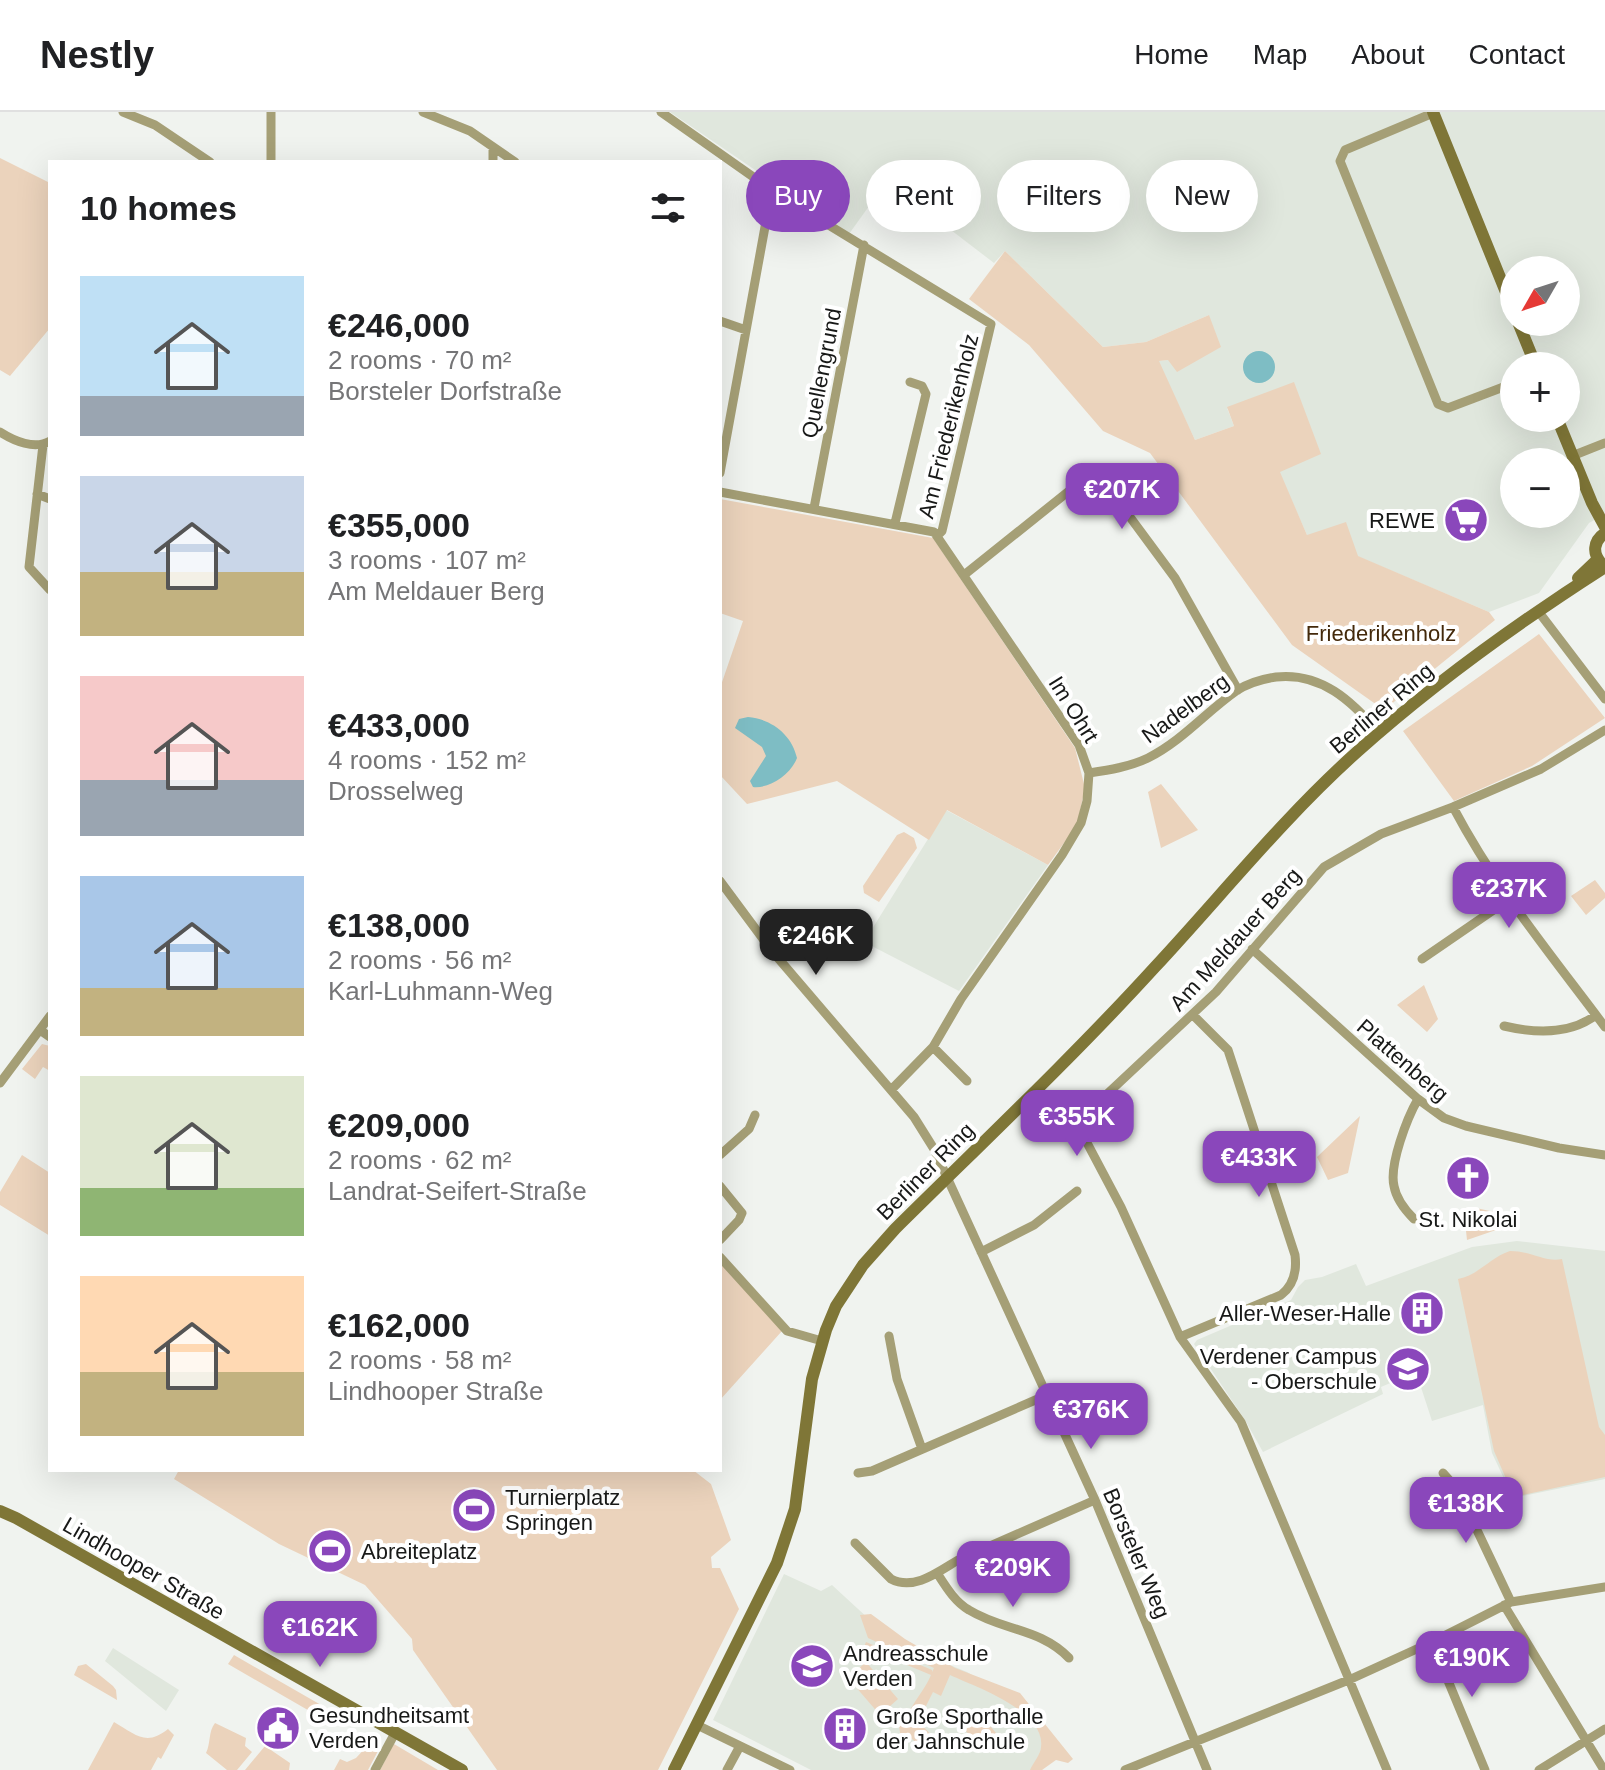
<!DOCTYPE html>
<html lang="en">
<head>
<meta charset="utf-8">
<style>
  :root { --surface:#fff; --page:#f2f2f2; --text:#202124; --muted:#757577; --line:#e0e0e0; --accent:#8a47bb }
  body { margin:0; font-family:Helvetica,sans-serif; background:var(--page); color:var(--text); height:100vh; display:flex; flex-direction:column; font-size:30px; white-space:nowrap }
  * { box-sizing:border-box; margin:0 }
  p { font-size:26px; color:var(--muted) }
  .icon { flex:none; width:44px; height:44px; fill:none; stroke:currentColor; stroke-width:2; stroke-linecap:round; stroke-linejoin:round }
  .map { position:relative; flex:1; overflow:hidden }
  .sheet { position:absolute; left:48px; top:48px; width:674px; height:1312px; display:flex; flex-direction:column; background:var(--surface); border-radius:0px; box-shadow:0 8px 32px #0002 }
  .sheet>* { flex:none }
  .top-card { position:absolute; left:746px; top:48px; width:738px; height:72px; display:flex; gap:16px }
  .needle { width:52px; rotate:231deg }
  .buttons { position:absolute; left:1500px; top:144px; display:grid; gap:16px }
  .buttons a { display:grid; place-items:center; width:80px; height:80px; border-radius:50%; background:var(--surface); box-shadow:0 8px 32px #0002; font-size:40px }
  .price { position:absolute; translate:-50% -68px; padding:0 18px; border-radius:16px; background:var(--accent); color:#fff; font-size:26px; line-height:52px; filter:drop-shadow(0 2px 4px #0008) }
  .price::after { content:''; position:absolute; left:50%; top:48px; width:24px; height:18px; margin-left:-12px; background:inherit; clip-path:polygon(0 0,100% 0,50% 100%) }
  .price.selected { background:#222; color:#fff }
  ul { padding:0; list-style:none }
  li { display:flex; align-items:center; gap:24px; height:200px; padding:0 32px }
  li span { display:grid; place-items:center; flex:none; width:224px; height:160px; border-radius:0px; color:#555 }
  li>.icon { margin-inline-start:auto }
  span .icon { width:96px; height:96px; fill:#fffc; stroke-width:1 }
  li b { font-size:34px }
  h2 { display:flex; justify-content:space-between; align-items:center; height:96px; padding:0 32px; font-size:34px }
  .chip { padding:0 28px; border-radius:36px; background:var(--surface); box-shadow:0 8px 32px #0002; font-size:28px; line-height:72px }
  .chip.selected { background:var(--accent); color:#fff }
  header { display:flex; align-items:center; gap:48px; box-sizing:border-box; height:112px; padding:0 40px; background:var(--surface); border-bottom:2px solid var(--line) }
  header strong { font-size:38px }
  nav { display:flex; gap:44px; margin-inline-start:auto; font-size:28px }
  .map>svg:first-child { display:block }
  .built { fill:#e0e7dd; fill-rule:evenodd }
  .green { fill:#ebd3bc }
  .water { fill:#7ebdc4 }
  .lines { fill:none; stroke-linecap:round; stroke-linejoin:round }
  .street { stroke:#a59f76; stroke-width:9 }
  .secondary { stroke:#7f7637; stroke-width:12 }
  .labels { text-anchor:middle; stroke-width:8; stroke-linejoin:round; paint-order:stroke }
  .street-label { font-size:22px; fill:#181918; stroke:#fff }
  .poi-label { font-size:22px; fill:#181918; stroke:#fff; text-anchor:start }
  .park-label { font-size:22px; fill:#43290b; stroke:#fff }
</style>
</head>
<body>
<header>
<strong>Nestly</strong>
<nav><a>Home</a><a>Map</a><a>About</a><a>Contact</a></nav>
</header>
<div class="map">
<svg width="1605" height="1658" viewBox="0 0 1605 1658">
  <rect width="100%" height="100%" fill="#f0f3ef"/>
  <path class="built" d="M670 0H1605V402L1589 411 1539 481 1489 500 1307 423 1279 360 1227 296 1234 314 1195 328 1170 275 1158 249 1168 248 1209 203 1146 230 1103 235 1005 139 994 151 887 69 849 122ZM1514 158H1566V210H1514ZM1514 254H1566V306H1514ZM1514 350H1566V402H1514Z
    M946 698 1048 753 959 879 864 830Z
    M1517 1129 1605 1139V1367L1513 1386 1492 1341 1483 1293 1432 1309 1416 1260 1381 1275 1383 1282 1263 1340 1245 1308 1194 1232 1197 1228 1291 1188 1298 1175 1305 1168 1322 1165 1356 1152 1366 1174 1472 1135Z
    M784 1462 821 1479 832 1473 870 1508 928 1544 967 1560 1012 1587 1042 1612V1652L1036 1658H811L713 1608Z
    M113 1536 179 1578 166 1599 105 1549Z"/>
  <path class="green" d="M0 46 50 71V216L10 264 0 258Z
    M1005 139 1103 235 1146 230 1209 203 1221 235 1177 260 1168 248 1159 249 1195 328 1234 314 1227 295 1294 270 1321 342 1280 360 1307 423 1346 410 1358 444 1489 500 1495 508 1384 598 1292 533 1150 341 1103 319 1029 233 969 187Z
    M720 387 933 426 1075 636 1085 676 1077 713 1048 753 947 698 929 728 837 669 747 692 720 663V576L743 509 720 501Z
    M1539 522 1605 606 1532 654 1454 689 1403 619Z
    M1161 672 1198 718 1161 736 1148 680Z
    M904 720 914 726 917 736 879 790 864 781 863 774 897 723Z
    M1595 768 1605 781V786L1586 803 1571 784Z
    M1424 873 1438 907 1427 920 1397 893Z
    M42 932 50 934V959L43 955 35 967 22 957Z
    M1360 1004 1348 1061 1328 1068 1317 1045Z
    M22 1043 50 1061V1124L0 1093V1080Z
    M1476 1096 1499 1101 1496 1118 1467 1128 1464 1100Z
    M1510 1139C1532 1139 1546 1151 1562 1147L1599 1315 1605 1323V1365L1514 1385 1494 1339 1458 1167C1479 1163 1489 1146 1510 1139Z
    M720 1147 782 1219 720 1288Z
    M179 1358H693L711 1372 731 1428 711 1445 712 1456H720L739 1497 658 1658H497L413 1538 412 1527 365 1473 279 1432 174 1367Z
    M871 1502 905 1527 955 1556 1020 1581 1073 1647 1068 1651 1056 1648 1042 1658H1030C1033 1651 1041 1642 1041 1635 1046 1599 976 1575 950 1563L941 1584 933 1580 918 1610 924 1611 923 1614 931 1623V1627L928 1624 920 1634 911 1626 900 1621 899 1614 906 1609C908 1596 925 1578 931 1563L864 1535 866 1530 932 1558V1560L934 1556 868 1526 860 1503Z
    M234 1543 328 1597 325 1601H313L228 1552Z
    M866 1550 898 1587 880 1603 848 1566Z
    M86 1552 113 1574 116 1578 117 1588 74 1563 78 1554Z
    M982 1604 996 1621 980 1635 965 1618Z
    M114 1610C135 1622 146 1635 168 1617L174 1623 161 1647 158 1645 151 1658H88Z
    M215 1611 246 1626 245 1634 252 1640 237 1658H227L206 1641C211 1631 208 1620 215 1611Z
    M394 1632 438 1658H380Z
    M368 1633 378 1639 368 1658H334L340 1647 347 1650 356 1646Z
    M265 1634 290 1651 289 1658H245Z"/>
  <path class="water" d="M1243 255a16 16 0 1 1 32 0a16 16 0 1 1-32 0Z
    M748 605C772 607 792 623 797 646 791 662 770 677 753 675L750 669 766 644 762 635 735 616 739 607Z"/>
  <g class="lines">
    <path class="street" d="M123 0 155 13 210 50
      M271 0V50
      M423 0 470 19 515 50
      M661 0 776 81 991 212 942 419 937 424
      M1433 1 1345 38 1340 49 1438 292 1448 296 1514 271
      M493 35V50
      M720 209 746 218
      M0 320C14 329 35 338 50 329
      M43 333 29 455 50 478
      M1572 344 1605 331
      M720 361 769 93 776 81
      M720 380 934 420 1079 633 1089 661 1087 689 1081 711 1062 743 961 887 933 935 891 978
      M37 382 50 387
      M814 396 864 133
      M895 411 926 282 922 274 910 270
      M964 463 1079 371C1093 367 1099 369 1110 378L1175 466 1238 578
      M1538 499 1605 587
      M1089 661C1109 658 1129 655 1148 646 1182 629 1206 600 1236 579 1248 571 1262 567 1276 565 1321 560 1352 589 1379 621
      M1453 695C1497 778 1549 840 1605 915
      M720 769 772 839 914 1005 934 1037 1095 1388 1207 1658
      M1252 837 1418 987 1444 1006 1466 1014 1559 1036 1605 1043
      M1422 847 1508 788
      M1504 914C1534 921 1570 923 1596 903
      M40 918 50 925
      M933 935 967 969
      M0 971 50 904
      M720 1043 749 1017 755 1003
      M720 1074 742 1101 739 1108 720 1128
      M1414 1107C1405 1098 1396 1086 1394 1074 1389 1053 1407 1006 1418 987
      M981 1140 1034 1113 1077 1079
      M720 1145 787 1219 822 1229
      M889 1224 897 1267 922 1337
      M1180 1225 1281 1183C1294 1173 1297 1159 1295 1143L1228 938 1193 903
      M858 1361 872 1359 1047 1283
      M1443 1361 1458 1378 1511 1490
      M855 1431 891 1467C914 1479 938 1460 958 1448L1095 1388
      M937 1461C946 1475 955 1490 969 1498 1003 1519 1040 1516 1069 1546
      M1504 1493 1604 1658
      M1432 1530 1485 1658
      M697 1613 790 1658
      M375 1658 395 1621
      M727 1658 740 1634
      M1125 1658 1351 1567 1432 1530 1511 1490 1605 1475
      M1387 1658 1241 1310 1180 1225 1121 1095 1085 1027 1083 1013 1090 998 1216 880 1324 755 1381 722 1453 695 1541 657 1605 618
      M1539 1658 1605 1617"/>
    <path class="secondary" d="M1433 0 1514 200
      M1518 210 1536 254
      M1557 306 1592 391 1605 415
      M1602 452C1592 442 1593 429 1605 421
      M1578 466 1598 447
      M0 1399 16 1406 462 1658
      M674 1658 777 1451 795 1397 812 1267 826 1218 836 1194 863 1153 895 1117C982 1031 1073 945 1155 855 1222 783 1284 705 1358 639 1434 571 1519 510 1605 455"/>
  </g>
  <defs>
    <g id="supermarket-disc" transform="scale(2.3)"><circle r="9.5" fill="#8a47bb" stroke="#fff"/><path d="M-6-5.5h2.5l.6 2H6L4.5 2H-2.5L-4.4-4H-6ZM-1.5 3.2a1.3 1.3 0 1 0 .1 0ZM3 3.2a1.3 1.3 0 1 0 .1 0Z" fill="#fff"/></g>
    <g id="church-disc" transform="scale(2.3)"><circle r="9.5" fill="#8a47bb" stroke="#fff"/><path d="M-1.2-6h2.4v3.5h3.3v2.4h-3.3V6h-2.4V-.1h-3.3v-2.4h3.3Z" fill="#fff"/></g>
    <g id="building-disc" transform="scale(2.3)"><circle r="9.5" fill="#8a47bb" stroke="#fff"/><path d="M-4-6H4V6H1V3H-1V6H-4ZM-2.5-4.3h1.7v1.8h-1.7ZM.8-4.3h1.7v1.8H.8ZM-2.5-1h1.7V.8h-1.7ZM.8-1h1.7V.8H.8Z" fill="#fff"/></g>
    <g id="school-disc" transform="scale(2.3)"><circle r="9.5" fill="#8a47bb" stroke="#fff"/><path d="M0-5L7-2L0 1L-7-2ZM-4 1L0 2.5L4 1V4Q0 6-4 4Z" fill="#fff"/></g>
    <g id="stadium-disc" transform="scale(2.3)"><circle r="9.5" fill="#8a47bb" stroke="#fff"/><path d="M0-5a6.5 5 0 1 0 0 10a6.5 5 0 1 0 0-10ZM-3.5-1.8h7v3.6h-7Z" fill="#fff"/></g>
    <g id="civic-disc" transform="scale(2.3)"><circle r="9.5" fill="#8a47bb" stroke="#fff"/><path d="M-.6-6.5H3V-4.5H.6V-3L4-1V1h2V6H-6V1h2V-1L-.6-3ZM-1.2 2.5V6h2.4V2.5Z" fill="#fff"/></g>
  </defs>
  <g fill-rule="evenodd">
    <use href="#supermarket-disc" x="1466" y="408"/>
    <use href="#church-disc" x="1468" y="1066"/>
    <use href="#building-disc" x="1422" y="1201"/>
    <use href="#school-disc" x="1408" y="1257"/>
    <use href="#stadium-disc" x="474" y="1398"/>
    <use href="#stadium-disc" x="330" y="1439"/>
    <use href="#school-disc" x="812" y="1554"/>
    <use href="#civic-disc" x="278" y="1616"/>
    <use href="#building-disc" x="845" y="1617"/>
  </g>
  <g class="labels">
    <g class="street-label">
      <text transform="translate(821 261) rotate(-79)" y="8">Quellengrund</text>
      <text transform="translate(948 314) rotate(-76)" y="8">Am Friederikenholz</text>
      <text transform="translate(1185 596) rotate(-36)" y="8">Nadelberg</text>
      <text transform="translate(1381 596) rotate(-40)" y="8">Berliner Ring</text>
      <text transform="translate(1074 597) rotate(58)" y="8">Im Ohrt</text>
      <text transform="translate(1235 827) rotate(-48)" y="8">Am Meldauer Berg</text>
      <text transform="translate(1403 948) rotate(41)" y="8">Plattenberg</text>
      <text transform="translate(925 1059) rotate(-45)" y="8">Berliner Ring</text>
      <text transform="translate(1137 1441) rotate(67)" y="8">Borsteler Weg</text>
      <text transform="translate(144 1456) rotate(30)" y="8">Lindhooper Straße</text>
    </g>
    <g class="poi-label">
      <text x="1435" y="416" text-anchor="end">REWE</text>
      <text x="1468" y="1115" text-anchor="middle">St. Nikolai</text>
      <text x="1391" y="1209" text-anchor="end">Aller-Weser-Halle</text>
      <text x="1377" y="1252" text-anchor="end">Verdener Campus<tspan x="1377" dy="25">- Oberschule</tspan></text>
      <text x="505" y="1393">Turnierplatz<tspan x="505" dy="25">Springen</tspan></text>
      <text x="361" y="1447">Abreiteplatz</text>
      <text x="843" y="1549">Andreasschule<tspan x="843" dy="25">Verden</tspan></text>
      <text x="309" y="1611">Gesundheitsamt<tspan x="309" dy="25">Verden</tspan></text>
      <text x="876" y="1612">Große Sporthalle<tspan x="876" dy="25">der Jahnschule</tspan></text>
    </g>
    <g class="park-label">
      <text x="1381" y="529">Friederikenholz</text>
    </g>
  </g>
</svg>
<div class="buttons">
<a><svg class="needle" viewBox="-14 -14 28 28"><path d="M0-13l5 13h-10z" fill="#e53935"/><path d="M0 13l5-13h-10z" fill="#757577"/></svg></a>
<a>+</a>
<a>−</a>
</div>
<b class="price" style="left:1122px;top:419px">€207K</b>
<b class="price" style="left:1509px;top:818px">€237K</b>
<b class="price selected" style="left:816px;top:865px">€246K</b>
<b class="price" style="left:1077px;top:1046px">€355K</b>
<b class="price" style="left:1259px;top:1087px">€433K</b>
<b class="price" style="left:1091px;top:1339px">€376K</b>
<b class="price" style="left:1466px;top:1433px">€138K</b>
<b class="price" style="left:1013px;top:1497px">€209K</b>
<b class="price" style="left:320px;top:1557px">€162K</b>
<b class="price" style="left:1472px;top:1587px">€190K</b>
<div class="top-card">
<a class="chip selected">Buy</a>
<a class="chip">Rent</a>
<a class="chip">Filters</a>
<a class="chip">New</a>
</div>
<section class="sheet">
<h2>10 homes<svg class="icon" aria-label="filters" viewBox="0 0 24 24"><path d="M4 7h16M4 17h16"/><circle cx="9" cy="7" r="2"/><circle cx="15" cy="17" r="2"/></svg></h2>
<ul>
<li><span style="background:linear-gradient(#bfe0f5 75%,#9aa5b1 0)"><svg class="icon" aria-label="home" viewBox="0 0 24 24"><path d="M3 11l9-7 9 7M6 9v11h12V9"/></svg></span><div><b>€246,000</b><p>2 rooms · 70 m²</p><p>Borsteler Dorfstraße</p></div></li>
<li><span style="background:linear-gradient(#c9d6e8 60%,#c2b280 0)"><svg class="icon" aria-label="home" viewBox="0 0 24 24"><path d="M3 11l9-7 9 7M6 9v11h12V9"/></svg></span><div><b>€355,000</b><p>3 rooms · 107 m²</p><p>Am Meldauer Berg</p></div></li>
<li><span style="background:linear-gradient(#f6c9c9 65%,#9aa5b1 0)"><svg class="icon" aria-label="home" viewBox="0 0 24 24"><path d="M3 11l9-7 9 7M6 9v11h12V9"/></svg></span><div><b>€433,000</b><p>4 rooms · 152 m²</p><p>Drosselweg</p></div></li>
<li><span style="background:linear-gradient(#a9c7e8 70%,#c2b280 0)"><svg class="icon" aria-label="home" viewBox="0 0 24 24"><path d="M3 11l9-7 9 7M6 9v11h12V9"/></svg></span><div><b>€138,000</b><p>2 rooms · 56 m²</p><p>Karl-Luhmann-Weg</p></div></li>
<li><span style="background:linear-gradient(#dfe7d0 70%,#8fb573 0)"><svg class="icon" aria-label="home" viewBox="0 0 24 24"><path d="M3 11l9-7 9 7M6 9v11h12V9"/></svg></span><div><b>€209,000</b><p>2 rooms · 62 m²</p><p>Landrat-Seifert-Straße</p></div></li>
<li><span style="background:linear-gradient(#ffd9b3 60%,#c2b280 0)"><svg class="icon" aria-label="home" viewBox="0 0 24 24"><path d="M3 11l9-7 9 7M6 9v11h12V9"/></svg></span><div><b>€162,000</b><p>2 rooms · 58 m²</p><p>Lindhooper Straße</p></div></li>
</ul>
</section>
</div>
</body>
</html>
